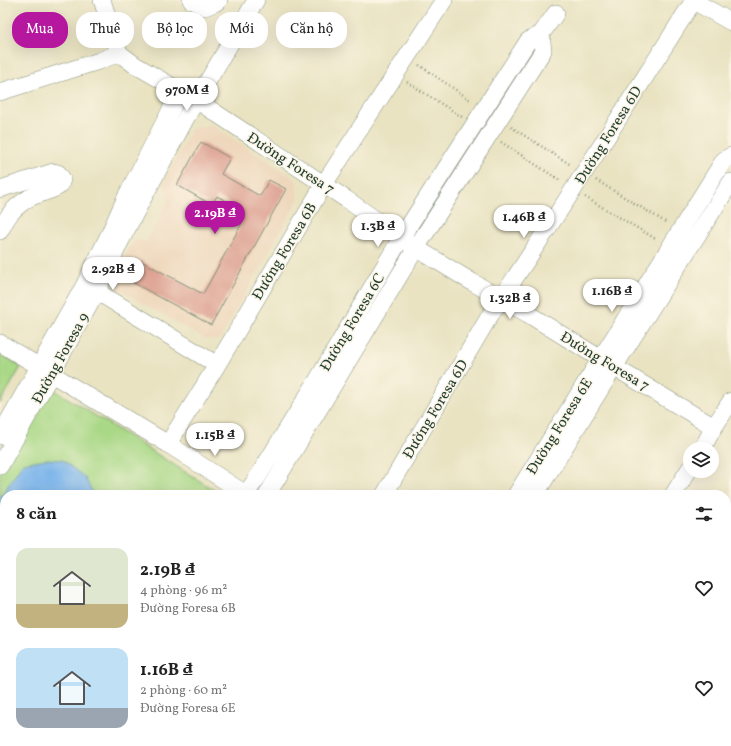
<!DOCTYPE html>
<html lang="vi">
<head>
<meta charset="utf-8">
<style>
  :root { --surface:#fff; --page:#f6f6f6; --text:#222; --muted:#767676; --accent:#b5179e }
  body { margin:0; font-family:Vollkorn,serif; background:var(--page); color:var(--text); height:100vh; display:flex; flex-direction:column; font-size:15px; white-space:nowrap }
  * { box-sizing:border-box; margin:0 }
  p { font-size:13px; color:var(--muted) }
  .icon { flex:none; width:22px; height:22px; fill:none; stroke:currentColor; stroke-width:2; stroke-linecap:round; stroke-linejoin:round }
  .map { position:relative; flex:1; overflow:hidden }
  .panel { position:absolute; left:0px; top:490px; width:731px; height:256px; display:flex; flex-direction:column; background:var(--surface); border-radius:16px 16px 0 0; box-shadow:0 4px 16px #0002 }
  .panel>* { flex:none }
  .banner { position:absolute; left:12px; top:12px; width:400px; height:36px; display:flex; gap:8px }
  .controls { position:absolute; left:683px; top:442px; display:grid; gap:8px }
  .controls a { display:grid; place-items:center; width:36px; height:36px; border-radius:50%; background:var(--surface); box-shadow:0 4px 16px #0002; font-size:20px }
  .price { position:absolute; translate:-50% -34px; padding:0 9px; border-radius:14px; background:#fff; color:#222; font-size:13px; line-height:26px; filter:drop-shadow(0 1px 2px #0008) }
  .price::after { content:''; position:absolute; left:50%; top:24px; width:12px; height:9px; margin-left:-6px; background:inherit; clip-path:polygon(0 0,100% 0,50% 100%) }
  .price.current { background:var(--accent); color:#fff }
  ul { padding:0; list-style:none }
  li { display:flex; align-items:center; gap:12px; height:100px; padding:0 16px }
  li span { display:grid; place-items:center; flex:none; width:112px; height:80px; border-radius:12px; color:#555 }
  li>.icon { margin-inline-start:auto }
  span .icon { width:48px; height:48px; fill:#fffc; stroke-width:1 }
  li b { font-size:17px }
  h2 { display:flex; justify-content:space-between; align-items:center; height:48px; padding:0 16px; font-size:17px }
  .chip { padding:0 14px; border-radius:16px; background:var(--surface); box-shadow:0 4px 16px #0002; font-size:14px; line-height:36px }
  .chip.current { background:var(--accent); color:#fff }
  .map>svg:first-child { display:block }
  .built { fill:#eed7bb }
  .green { fill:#a9d886; stroke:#648a5d }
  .water { fill:#79b4eb; stroke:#4c7890 }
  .building { fill:#dda091 }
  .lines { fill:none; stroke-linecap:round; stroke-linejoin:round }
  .minor-casing { stroke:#84907b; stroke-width:18 }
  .path { stroke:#84907b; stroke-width:2.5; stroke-dasharray:1 3; stroke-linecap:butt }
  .minor { stroke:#fff; stroke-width:17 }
  .rail { stroke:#1f3d34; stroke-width:3; stroke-dasharray:6 3; stroke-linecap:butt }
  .labels { text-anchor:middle; stroke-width:3; stroke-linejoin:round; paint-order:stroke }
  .street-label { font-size:15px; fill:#1f3d34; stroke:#fcf5e5 }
</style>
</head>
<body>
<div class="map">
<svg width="731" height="746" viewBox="0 0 731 746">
  <rect width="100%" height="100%" fill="#fcf5e5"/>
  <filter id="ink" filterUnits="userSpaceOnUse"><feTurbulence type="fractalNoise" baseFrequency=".025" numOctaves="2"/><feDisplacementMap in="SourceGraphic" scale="8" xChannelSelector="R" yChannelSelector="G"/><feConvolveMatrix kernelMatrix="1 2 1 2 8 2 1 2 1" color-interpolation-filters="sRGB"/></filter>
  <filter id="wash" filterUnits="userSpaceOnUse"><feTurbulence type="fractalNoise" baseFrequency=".012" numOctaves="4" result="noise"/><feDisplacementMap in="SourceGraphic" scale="16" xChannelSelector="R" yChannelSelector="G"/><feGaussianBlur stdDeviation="0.9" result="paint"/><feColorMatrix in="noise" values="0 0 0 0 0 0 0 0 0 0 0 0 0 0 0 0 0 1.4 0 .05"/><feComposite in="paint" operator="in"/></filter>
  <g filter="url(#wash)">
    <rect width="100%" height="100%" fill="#e9e3c2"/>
    <path class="built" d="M211 124 296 180 298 200 219 340 205 339 120 290 116 272 134 240 147 241 168 200 163 183 191 129Z"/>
    <path class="green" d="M0 353 21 367 0 403Z
      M45 384 222 495H5V573L0 569V468Z
      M226 741H504L501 746H226L225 745Z"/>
    <path class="water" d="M47 459 63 460 85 478 94 495H5V530L0 528V498L23 463Z
      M731 547V687L726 684V549Z
      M389 741H427L425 746H396Z"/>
    <g id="blocks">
      <path class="building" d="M201 142 230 158 221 174 260 196 269 180 286 189 211 325 130 281 141 261 203 294 242 223 229 216 235 206 217 196 212 205 177 185Z"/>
    </g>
  </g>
  <g filter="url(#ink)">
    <use href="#blocks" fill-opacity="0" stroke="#84907b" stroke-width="1"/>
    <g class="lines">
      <g class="minor-casing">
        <path id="minor" d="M102 0 119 53 135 65 196 100 346 199 416 248 472 282 528 314 614 367 714 427
          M191 0 205 7 215 3 219 0
          M692 0 731 22
          M0 92 99 61 119 53
          M0 189 53 172 58 173 62 179C61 182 62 182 60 185 56 190 36 194 29 198 13 208 8 215 0 231
          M88 286 217 365
          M0 343 168 444 247 495
          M0 436 39 367 85 284 108 237 127 195 180 92
          M168 444 217 365 324 184 444 0
          M702 449 714 427 731 401
          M0 466 97 291 121 240 141 202 187 116 256 0
          M246 494 257 478 318 379 401 238 528 41 541 34 556 13
          M267 495 416 248 543 51 541 34
          M384 495 489 317 573 190 694 0
          M516 495 724 160 731 156
          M535 495 614 367 731 182
          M673 495 690 468
          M0 627 5 630
          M0 699 5 691
          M0 732 5 735
          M14 741 22 746
          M185 741 193 746
          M516 746 520 741"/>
      </g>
      <path class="path" d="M419 65 472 101
        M407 82 462 117
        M511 127 571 165
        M501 142 561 181
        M596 180 667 223
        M585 197 656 239"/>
      <use href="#minor" class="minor"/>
      <path class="rail" d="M726 516 731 508
        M583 746 586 741"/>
    </g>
  </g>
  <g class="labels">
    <g class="street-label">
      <text transform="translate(608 135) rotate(-58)" y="5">Đường Foresa 6D</text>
      <text transform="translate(291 163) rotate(33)" y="5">Đường Foresa 7</text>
      <text transform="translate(284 251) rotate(-59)" y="5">Đường Foresa 6B</text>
      <text transform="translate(352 322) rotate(-59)" y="5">Đường Foresa 6C</text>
      <text transform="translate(60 358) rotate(-61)" y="5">Đường Foresa 9</text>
      <text transform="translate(605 361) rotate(31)" y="5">Đường Foresa 7</text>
      <text transform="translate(435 409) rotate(-59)" y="5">Đường Foresa 6D</text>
      <text transform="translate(559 426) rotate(-58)" y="5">Đường Foresa 6E</text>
    </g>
  </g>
</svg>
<div class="controls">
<a><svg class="icon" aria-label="layers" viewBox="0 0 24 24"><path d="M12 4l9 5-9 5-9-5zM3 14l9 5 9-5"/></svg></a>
</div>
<b class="price" style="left:187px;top:112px">970M ₫</b>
<b class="price current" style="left:215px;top:235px">2.19B ₫</b>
<b class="price" style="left:524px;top:239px">1.46B ₫</b>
<b class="price" style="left:378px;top:248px">1.3B ₫</b>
<b class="price" style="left:113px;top:291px">2.92B ₫</b>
<b class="price" style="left:612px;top:313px">1.16B ₫</b>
<b class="price" style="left:510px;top:320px">1.32B ₫</b>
<b class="price" style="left:215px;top:457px">1.15B ₫</b>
<div class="banner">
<a class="chip current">Mua</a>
<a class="chip">Thuê</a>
<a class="chip">Bộ lọc</a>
<a class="chip">Mới</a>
<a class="chip">Căn hộ</a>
</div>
<section class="panel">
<h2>8 căn<svg class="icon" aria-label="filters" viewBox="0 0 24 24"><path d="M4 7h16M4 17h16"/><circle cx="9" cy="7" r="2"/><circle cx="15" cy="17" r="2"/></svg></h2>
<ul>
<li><span style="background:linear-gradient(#dfe7d0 70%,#c2b280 0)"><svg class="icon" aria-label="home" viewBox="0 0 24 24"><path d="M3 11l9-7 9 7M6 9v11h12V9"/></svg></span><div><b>2.19B ₫</b><p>4 phòng · 96 m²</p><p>Đường Foresa 6B</p></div><svg class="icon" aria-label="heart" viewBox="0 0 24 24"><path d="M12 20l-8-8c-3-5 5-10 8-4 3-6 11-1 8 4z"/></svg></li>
<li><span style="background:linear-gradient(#bfe0f5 75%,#9aa5b1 0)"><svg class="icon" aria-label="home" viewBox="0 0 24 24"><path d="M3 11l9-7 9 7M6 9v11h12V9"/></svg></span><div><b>1.16B ₫</b><p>2 phòng · 60 m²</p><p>Đường Foresa 6E</p></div><svg class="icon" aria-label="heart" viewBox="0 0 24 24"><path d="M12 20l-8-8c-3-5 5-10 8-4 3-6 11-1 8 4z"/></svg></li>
</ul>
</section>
</div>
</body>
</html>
